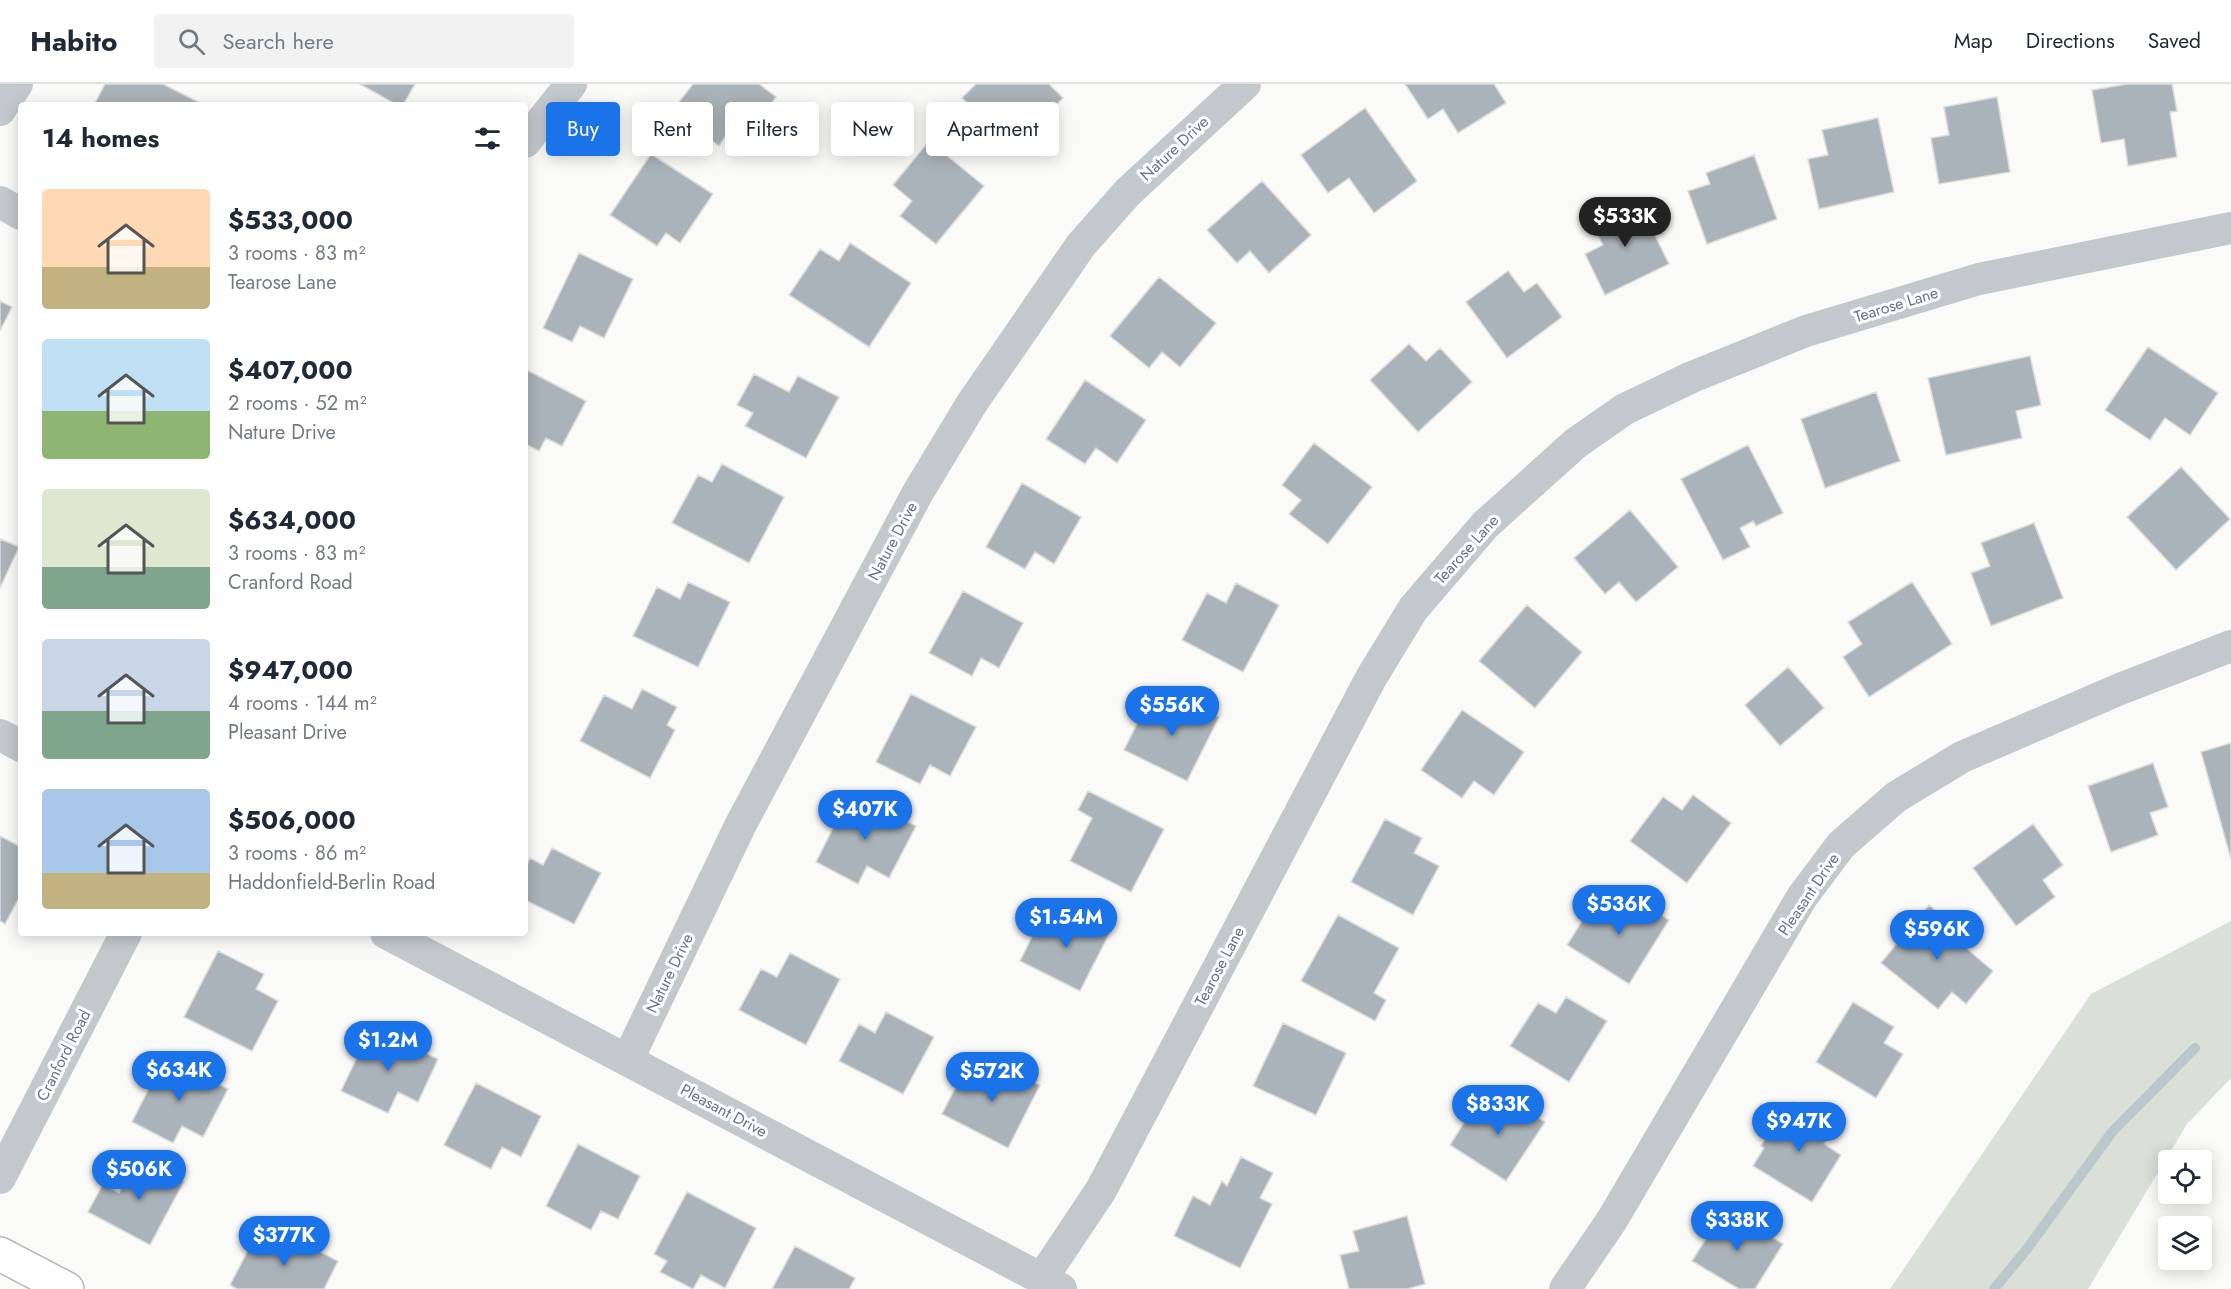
<!DOCTYPE html>
<html lang="en">
<head>
<meta charset="utf-8">
<style>
  :root { --surface:#fff; --page:#f2f2f3; --text:#1f2937; --muted:#747a83; --line:#e0e1e3; --accent:#1a73e8 }
  body { margin:0; font-family:Jost,sans-serif; background:var(--page); color:var(--text); height:100vh; display:flex; flex-direction:column; font-size:22px; white-space:nowrap }
  * { box-sizing:border-box; margin:0 }
  p { font-size:20px; color:var(--muted) }
  .icon { flex:none; width:33px; height:33px; fill:none; stroke:currentColor; stroke-width:2; stroke-linecap:round; stroke-linejoin:round }
  .map { position:relative; flex:1; overflow:hidden }
  .drawer { position:absolute; left:18px; top:18px; width:510px; height:834px; display:flex; flex-direction:column; background:var(--surface); border-radius:6px; box-shadow:0 3px 15px #0003 }
  .drawer>* { flex:none }
  .banner { position:absolute; left:546px; top:18px; width:570px; height:54px; display:flex; gap:12px }
  .controls { position:absolute; left:2158px; top:1066px; display:grid; gap:12px }
  .controls a { display:grid; place-items:center; width:54px; height:54px; border-radius:6px; background:var(--surface); box-shadow:0 3px 15px #0003; font-size:30px }
  .price { position:absolute; translate:-50% -51px; padding:0 14px; border-radius:21px; background:var(--accent); color:#fff; font-size:20px; line-height:39px; filter:drop-shadow(0 2px 3px #0008) }
  .price::after { content:''; position:absolute; left:50%; top:36px; width:18px; height:14px; margin-left:-9px; background:inherit; clip-path:polygon(0 0,100% 0,50% 100%) }
  .price.active { background:#222; color:#fff }
  ul { padding:0; list-style:none }
  li { display:flex; align-items:center; gap:18px; height:150px; padding:0 24px }
  li span { display:grid; place-items:center; flex:none; width:168px; height:120px; border-radius:6px; color:#555 }
  li>.icon { margin-inline-start:auto }
  span .icon { width:72px; height:72px; fill:#fffc; stroke-width:1 }
  li b { font-size:26px }
  h2 { display:flex; justify-content:space-between; align-items:center; height:72px; padding:0 24px; font-size:26px }
  .tag { padding:0 21px; border-radius:6px; background:var(--surface); box-shadow:0 3px 15px #0003; font-size:21px; line-height:54px }
  .tag.active { background:var(--accent); color:#fff }
  header { display:flex; align-items:center; gap:36px; box-sizing:border-box; height:84px; padding:0 30px; background:var(--surface); border-bottom:2px solid var(--line) }
  header strong { font-size:28px }
  nav { display:flex; gap:33px; margin-inline-start:auto; font-size:21px }
  .search { width:420px; height:54px; background:var(--page); display:flex; align-items:center; gap:15px; box-sizing:border-box; padding:0 21px; border-radius:6px; color:var(--muted); font-size:22px }
  .map>svg:first-child { display:block }
  .green { fill:#dadfd7 }
  .lines { fill:none; stroke-linecap:round; stroke-linejoin:round }
  .stream { stroke:#bbc7cb; stroke-width:10 }
  .building { fill:#aab3b9; stroke:#dcdcda; stroke-width:1.5 }
  .primary-casing { stroke:#b5babe; stroke-width:36 }
  .street { stroke:#c3c8cc; stroke-width:32 }
  .primary { stroke:#fff; stroke-width:33 }
  .labels { text-anchor:middle; stroke-width:6; stroke-linejoin:round; paint-order:stroke }
  .street-label { font-size:16px; fill:#657683; stroke:#fff }
</style>
</head>
<body>
<header>
<strong>Habito</strong>
<div class="search"><svg class="icon" aria-label="search" viewBox="0 0 24 24"><circle cx="10" cy="10" r="6"/><path d="M15 15l6 6"/></svg>Search here</div>
<nav><a>Map</a><a>Directions</a><a>Saved</a></nav>
</header>
<div class="map">
<svg width="2231" height="1205" viewBox="0 0 2231 1205">
  <rect width="100%" height="100%" fill="#fafaf8"/>
  <path class="green" d="M2231 837V994L2187 1040 2088 1205H1890L2091 910Z"/>
  <g class="lines">
    <path class="stream" d="M1994 1205 2027 1165 2112 1048 2195 964"/>
  </g>
  <path class="building" d="M105 0H163L204 21H94Z
    M360 0H415L403 21H397Z
    M693 0H759L776 13 741 61 727 50 719 62 672 27Z
    M976 0H1049L1063 14 1014 64 962 14Z
    M1405 0H1494L1506 19 1458 49 1443 25 1428 35Z
    M2128 0H2172L2177 27 2170 28 2177 73 2128 82 2124 55 2101 59 2092 6Z
    M1997 13 2010 88 1939 100 1931 54 1949 51 1944 23Z
    M1365 24 1417 97 1374 129 1349 94 1328 109 1301 71Z
    M1878 34 1894 108 1819 125 1808 75 1828 71 1822 46Z
    M929 57 984 102 936 160 900 132 912 117 893 101Z
    M651 70 713 110 680 159 666 149 657 162 610 131Z
    M1754 71 1777 135 1707 160 1688 107 1710 100 1706 89Z
    M1262 97 1311 151 1269 189 1250 167 1237 179 1207 146Z
    M1637 115 1669 180 1605 211 1585 170 1603 161 1591 138Z
    M850 159 911 199 869 263 789 211 820 165 839 177Z
    M579 169 633 195 604 254 580 242 572 258 543 244Z
    M1508 187 1524 208 1537 199 1562 233 1507 274 1466 218Z
    M1159 193 1216 239 1180 283 1162 268 1149 284 1110 252Z
    M0 217 12 223 0 247Z
    M1409 260 1426 277 1440 264 1472 298 1418 348 1370 296Z
    M2148 263 2218 309 2190 351 2165 334 2150 356 2105 326Z
    M2030 272 2041 321 2016 327 2022 354 1946 371 1928 294Z
    M525 285 586 317 562 362 546 354 539 367 525 360Z
    M754 290 789 308 798 292 839 313 806 374 745 342 753 329 737 321Z
    M1085 296 1146 336 1117 379 1096 364 1085 380 1046 355Z
    M1876 308 1900 377 1825 404 1801 335Z
    M1314 359 1372 403 1328 460 1289 430 1301 416 1282 401Z
    M1748 361 1783 429 1756 442 1753 437 1740 444 1750 463 1723 476 1681 395Z
    M722 380 784 413 749 479 672 439 698 391 712 398Z
    M2181 383 2230 435 2176 486 2127 433Z
    M1022 399 1081 433 1054 480 1035 468 1025 485 986 463Z
    M1630 426 1678 483 1636 518 1619 498 1605 510 1574 474Z
    M2034 439 2063 514 1991 542 1971 489 1990 482 1981 459Z
    M0 455 19 463 0 504Z
    M688 498 730 518 698 583 633 552 657 503 680 515Z
    M1912 498 1952 560 1869 613 1843 573 1862 560 1848 538Z
    M1236 499 1279 521 1243 588 1182 556 1207 509 1226 519Z
    M963 507 1023 539 999 584 981 574 972 592 929 569Z
    M1527 521 1582 568 1535 624 1479 577Z
    M1788 583 1824 624 1780 662 1745 621Z
    M642 605 677 623 667 641 675 646 650 694 580 657 604 611 632 625Z
    M911 610 976 643 950 692 930 681 920 700 876 678Z
    M1179 613 1219 633 1187 697 1124 666 1148 618 1171 630Z
    M1462 626 1524 668 1494 711 1474 697 1462 714 1421 686Z
    M2231 659V775L2201 668Z
    M2153 679 2168 723 2150 729 2158 751 2111 768 2088 702Z
    M1088 707 1164 745 1131 808 1070 777 1092 734 1078 726Z
    M851 709 916 742 889 794 867 782 858 800 816 778Z
    M1693 711 1731 739 1687 799 1630 757 1663 713 1682 726Z
    M1385 735 1422 754 1414 769 1439 782 1413 831 1351 798Z
    M2033 740 2063 781 2043 796 2055 813 2016 842 1973 784Z
    M0 752 21 763V810L5 840 0 837Z
    M552 764 601 789 574 840 525 816V785L530 774 543 781Z
    M1626 809 1669 836 1629 900 1567 861 1596 815 1615 827Z
    M1929 821 1966 852 1960 859 1993 887 1966 920 1952 908 1938 925 1881 879Z
    M1072 826 1111 846 1080 907 1020 877 1042 833 1063 844Z
    M1338 831 1399 864 1374 909 1386 916 1375 937 1301 897Z
    M218 867 264 890 256 905 278 917 252 967 184 933Z
    M790 869 840 895 806 961 739 926 761 885 777 893Z
    M1566 913 1607 937 1569 998 1510 962 1538 919 1556 929Z
    M1853 918 1894 943 1884 959 1903 970 1876 1014 1816 978Z
    M886 928 934 953 903 1010 839 977 859 940 875 949Z
    M1283 939 1346 969 1316 1031 1253 1002Z
    M371 944 438 975 418 1018 398 1008 388 1029 341 1007Z
    M165 973 228 1005 203 1053 182 1042 173 1059 132 1038Z
    M992 977 1040 1001 1008 1064 942 1030 964 987 982 996Z
    M476 999 541 1032 521 1073 502 1063 491 1085 444 1061Z
    M1505 1012 1545 1038 1506 1097 1450 1061 1477 1018 1494 1030Z
    M1793 1018 1834 1043 1824 1060 1841 1071 1812 1118 1753 1082 1764 1064 1761 1062 1768 1050 1772 1052Z
    M578 1060 640 1092 618 1135 601 1127 591 1146 546 1122Z
    M138 1072 184 1097 150 1161 88 1128 103 1100 119 1109Z
    M1241 1073 1273 1089 1260 1114 1272 1120 1240 1184 1174 1152 1193 1112 1210 1121 1222 1097 1227 1102Z
    M687 1108 756 1144 725 1204 701 1191 693 1205 660 1188 667 1177 654 1170Z
    M1725 1125 1783 1160 1755 1205H1739L1692 1177Z
    M1407 1132 1425 1200 1407 1205H1349L1340 1171 1359 1167 1353 1147Z
    M281 1148 338 1177 324 1205H237L230 1201 252 1159 271 1168Z
    M795 1162 855 1194 849 1205H772Z"/>
  <g class="lines">
    <g class="primary-casing">
      <path id="primary" d="M0 1170 67 1205"/>
    </g>
    <path class="street" d="M0 26 17 0
      M525 58 571 0
      M0 118 21 130
      M0 651 21 662
      M386 849 1061 1205
      M628 975 741 740 917 410 972 319 1081 161 1128 108 1245 0
      M0 1094 126 849
      M1041 1196 1101 1106 1371 594 1413 525 1485 441 1576 359 1625 325 1692 293 1806 247 1979 195 2231 144
      M1565 1205 1612 1136 1802 813 1841 761 1896 713 1962 673 2120 605 2231 562"/>
    <use href="#primary" class="primary"/>
  </g>
  <g class="labels">
    <g class="street-label">
      <text transform="translate(1174 64) rotate(-43)" y="6">Nature Drive</text>
      <text transform="translate(1896 220) rotate(-17)" y="6">Tearose Lane</text>
      <text transform="translate(892 457) rotate(-62)" y="6">Nature Drive</text>
      <text transform="translate(1466 465) rotate(-48)" y="6">Tearose Lane</text>
      <text transform="translate(1808 810) rotate(-56)" y="6">Pleasant Drive</text>
      <text transform="translate(1219 882) rotate(-62)" y="6">Tearose Lane</text>
      <text transform="translate(669 889) rotate(-64)" y="6">Nature Drive</text>
      <text transform="translate(63 971) rotate(-63)" y="6">Cranford Road</text>
      <text transform="translate(724 1026) rotate(28)" y="6">Pleasant Drive</text>
    </g>
  </g>
</svg>
<div class="controls">
<a><svg class="icon" aria-label="locate" viewBox="0 0 24 24"><circle cx="12" cy="12" r="6"/><path d="M12 2v4M12 18v4M2 12h4M18 12h4"/></svg></a>
<a><svg class="icon" aria-label="layers" viewBox="0 0 24 24"><path d="M12 4l9 5-9 5-9-5zM3 14l9 5 9-5"/></svg></a>
</div>
<b class="price active" style="left:1625px;top:164px">$533K</b>
<b class="price" style="left:1172px;top:653px">$556K</b>
<b class="price" style="left:865px;top:757px">$407K</b>
<b class="price" style="left:1619px;top:852px">$536K</b>
<b class="price" style="left:1066px;top:865px">$1.54M</b>
<b class="price" style="left:1937px;top:877px">$596K</b>
<b class="price" style="left:388px;top:988px">$1.2M</b>
<b class="price" style="left:179px;top:1018px">$634K</b>
<b class="price" style="left:992px;top:1019px">$572K</b>
<b class="price" style="left:1498px;top:1052px">$833K</b>
<b class="price" style="left:1799px;top:1069px">$947K</b>
<b class="price" style="left:139px;top:1117px">$506K</b>
<b class="price" style="left:1737px;top:1168px">$338K</b>
<b class="price" style="left:284px;top:1183px">$377K</b>
<div class="banner">
<a class="tag active">Buy</a>
<a class="tag">Rent</a>
<a class="tag">Filters</a>
<a class="tag">New</a>
<a class="tag">Apartment</a>
</div>
<section class="drawer">
<h2>14 homes<svg class="icon" aria-label="filters" viewBox="0 0 24 24"><path d="M4 7h16M4 17h16"/><circle cx="9" cy="7" r="2"/><circle cx="15" cy="17" r="2"/></svg></h2>
<ul>
<li><span style="background:linear-gradient(#ffd9b3 65%,#c2b280 0)"><svg class="icon" aria-label="home" viewBox="0 0 24 24"><path d="M3 11l9-7 9 7M6 9v11h12V9"/></svg></span><div><b>$533,000</b><p>3 rooms · 83 m²</p><p>Tearose Lane</p></div></li>
<li><span style="background:linear-gradient(#bfe0f5 60%,#8fb573 0)"><svg class="icon" aria-label="home" viewBox="0 0 24 24"><path d="M3 11l9-7 9 7M6 9v11h12V9"/></svg></span><div><b>$407,000</b><p>2 rooms · 52 m²</p><p>Nature Drive</p></div></li>
<li><span style="background:linear-gradient(#dfe7d0 65%,#7fa58c 0)"><svg class="icon" aria-label="home" viewBox="0 0 24 24"><path d="M3 11l9-7 9 7M6 9v11h12V9"/></svg></span><div><b>$634,000</b><p>3 rooms · 83 m²</p><p>Cranford Road</p></div></li>
<li><span style="background:linear-gradient(#c9d6e8 60%,#7fa58c 0)"><svg class="icon" aria-label="home" viewBox="0 0 24 24"><path d="M3 11l9-7 9 7M6 9v11h12V9"/></svg></span><div><b>$947,000</b><p>4 rooms · 144 m²</p><p>Pleasant Drive</p></div></li>
<li><span style="background:linear-gradient(#a9c7e8 70%,#c2b280 0)"><svg class="icon" aria-label="home" viewBox="0 0 24 24"><path d="M3 11l9-7 9 7M6 9v11h12V9"/></svg></span><div><b>$506,000</b><p>3 rooms · 86 m²</p><p>Haddonfield-Berlin Road</p></div></li>
</ul>
</section>
</div>
</body>
</html>
